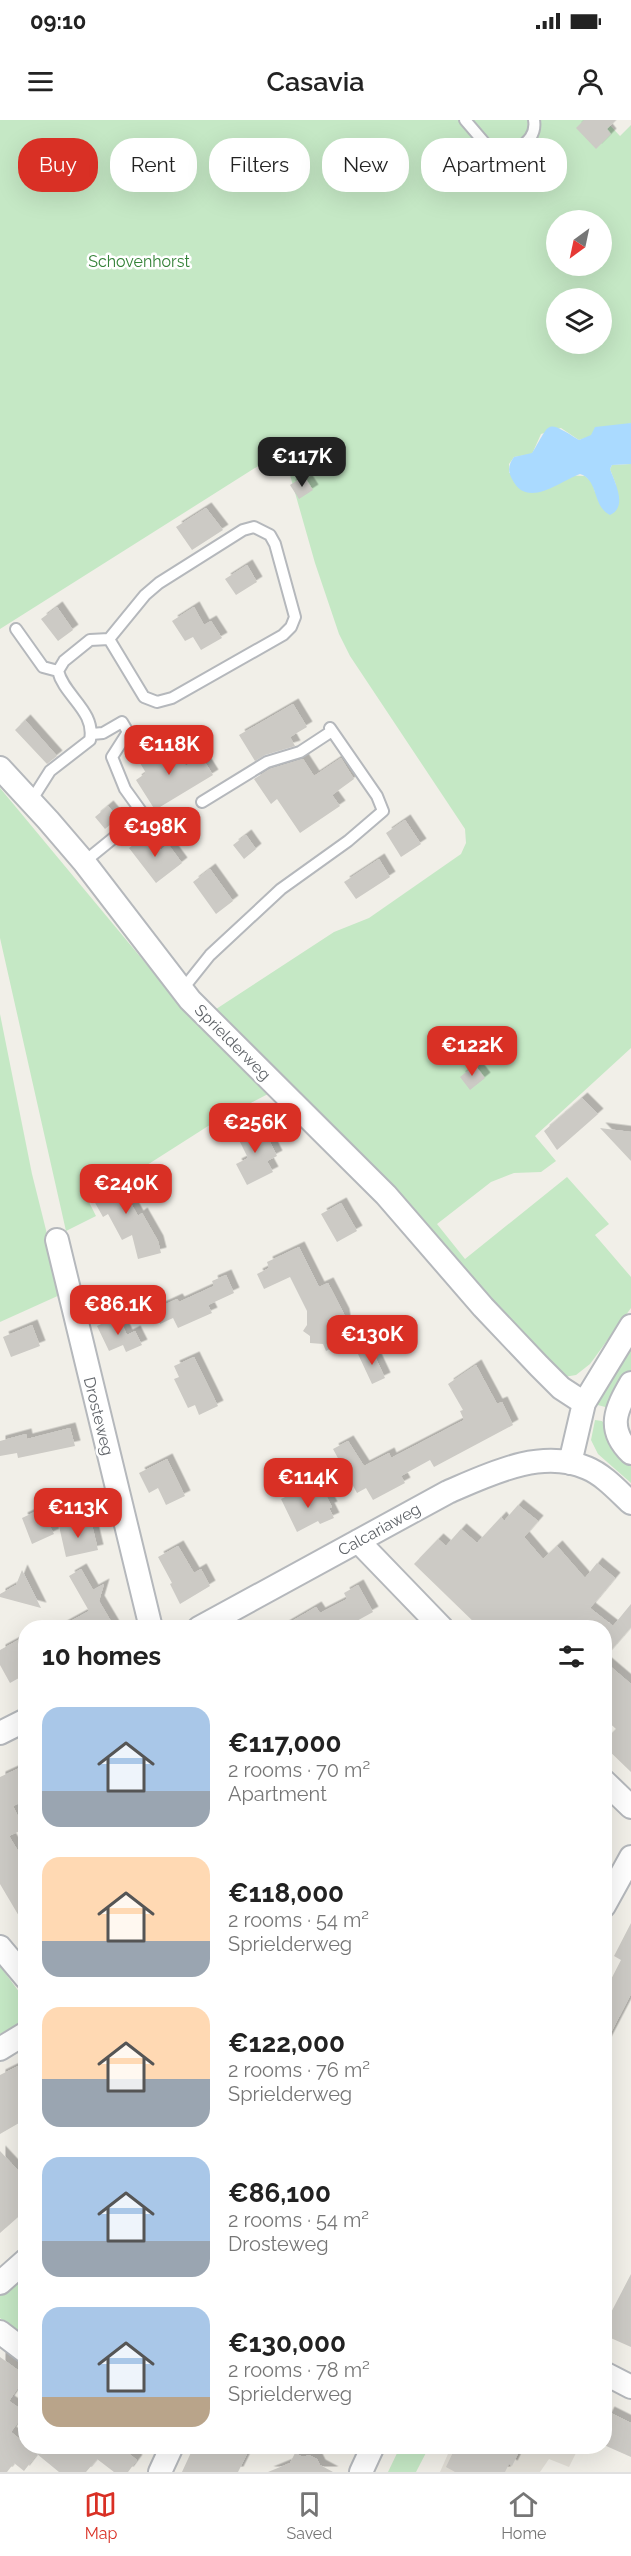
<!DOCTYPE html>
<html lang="en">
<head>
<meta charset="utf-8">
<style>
  :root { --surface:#fff; --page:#f6f6f6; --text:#222; --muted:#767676; --line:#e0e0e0; --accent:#d93025 }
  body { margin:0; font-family:Raleway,sans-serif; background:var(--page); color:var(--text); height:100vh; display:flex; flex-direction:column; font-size:22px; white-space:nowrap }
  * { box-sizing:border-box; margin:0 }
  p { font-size:20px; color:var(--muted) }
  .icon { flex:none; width:33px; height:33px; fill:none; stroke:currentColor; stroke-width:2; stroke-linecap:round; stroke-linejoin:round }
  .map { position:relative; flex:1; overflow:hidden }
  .details { position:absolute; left:18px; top:1500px; width:594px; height:834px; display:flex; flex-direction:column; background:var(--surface); border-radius:24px; box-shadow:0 6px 24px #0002 }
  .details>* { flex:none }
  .top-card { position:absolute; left:18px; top:18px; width:596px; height:54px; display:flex; gap:12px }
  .needle { width:39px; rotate:213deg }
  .controls { position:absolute; left:546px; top:90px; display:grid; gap:12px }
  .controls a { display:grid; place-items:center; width:66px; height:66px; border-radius:50%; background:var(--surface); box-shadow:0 6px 24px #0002; font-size:30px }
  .price { position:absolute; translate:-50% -51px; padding:0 14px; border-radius:12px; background:var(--accent); color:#fff; font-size:20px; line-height:39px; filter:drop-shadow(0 2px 3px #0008) }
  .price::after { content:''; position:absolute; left:50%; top:36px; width:18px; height:14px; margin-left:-9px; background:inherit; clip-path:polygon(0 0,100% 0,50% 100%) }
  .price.current { background:#222; color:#fff }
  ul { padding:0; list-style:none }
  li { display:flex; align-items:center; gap:18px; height:150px; padding:0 24px }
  li span { display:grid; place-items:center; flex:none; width:168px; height:120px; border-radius:18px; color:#555 }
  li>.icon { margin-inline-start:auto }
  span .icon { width:72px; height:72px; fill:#fffc; stroke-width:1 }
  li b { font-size:26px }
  h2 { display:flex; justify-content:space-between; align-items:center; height:72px; padding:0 24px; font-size:26px }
  .pill { padding:0 21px; border-radius:24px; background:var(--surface); box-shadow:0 6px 24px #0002; font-size:21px; line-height:54px }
  .pill.current { background:var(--accent); color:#fff }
  .status { display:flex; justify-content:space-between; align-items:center; height:42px; padding:0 30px; background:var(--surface); direction:ltr }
  .status svg { height:16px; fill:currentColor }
  header { display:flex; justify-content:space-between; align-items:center; height:78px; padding:0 24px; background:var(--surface); font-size:27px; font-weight:600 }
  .tabs { display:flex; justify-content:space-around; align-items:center; height:84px; border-top:2px solid var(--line); background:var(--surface); font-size:16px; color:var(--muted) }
  .tabs a { display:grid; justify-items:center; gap:3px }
  .tabs .current { color:var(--accent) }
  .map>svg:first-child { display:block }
  .education { fill:#e1ded6 }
  .green { fill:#c5e8c5; fill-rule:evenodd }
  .water { fill:#aadaff }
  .building { fill:#cccac5; filter:url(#shadow) }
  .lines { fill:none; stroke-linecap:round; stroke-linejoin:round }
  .service-casing { stroke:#b5b8bc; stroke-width:14 }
  .minor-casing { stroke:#b5b8bc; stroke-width:26 }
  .service { stroke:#fff; stroke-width:10 }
  .minor { stroke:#fff; stroke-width:22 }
  .labels { text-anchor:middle; stroke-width:5; stroke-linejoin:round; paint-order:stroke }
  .park-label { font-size:16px; fill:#348238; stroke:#fff }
  .street-label { font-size:16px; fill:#5f6368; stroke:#fff }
</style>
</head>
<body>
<div class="status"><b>09:10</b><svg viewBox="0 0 49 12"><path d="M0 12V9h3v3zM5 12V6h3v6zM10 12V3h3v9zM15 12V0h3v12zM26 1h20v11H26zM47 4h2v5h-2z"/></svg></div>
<header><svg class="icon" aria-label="menu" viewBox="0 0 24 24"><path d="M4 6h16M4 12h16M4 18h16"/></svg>Casavia<svg class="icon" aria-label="person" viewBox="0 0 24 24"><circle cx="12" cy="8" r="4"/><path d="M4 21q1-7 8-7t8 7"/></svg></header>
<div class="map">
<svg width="631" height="2352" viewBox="0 0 631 2352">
  <defs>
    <filter id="shadow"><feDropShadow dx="5.5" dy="-5.5" stdDeviation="0" flood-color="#0004"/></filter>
  </defs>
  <rect width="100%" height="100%" fill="#f1efe8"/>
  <path class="education" d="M451 2327H579L569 2347 549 2339 540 2352H440Z"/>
  <path class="green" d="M0 0H605L620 16 631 5V303L579 320 561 308 541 314 532 334 514 337 509 344V353L585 356 592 362 595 372 616 365 610 349 612 345 631 344V928L535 1016 556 1041 541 1052 514 1053 491 1062 437 1104 465 1139 567 1057 609 1104 595 1115 631 1157V1188L590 1244 576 1255 564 1257 210 893 334 812 369 798 461 734 466 723 465 709 350 536 339 514 315 443 288 348 280 338 274 336 0 509ZM556 100H602V146H556ZM556 178H602V224H556Z
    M0 668 172 875 268 974 216 1001 89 1082 96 1096 66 1111 0 818Z
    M0 894 32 1054 62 1174 0 1202Z
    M631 1222V1252L609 1288 594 1284Z
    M595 1300 602 1301 631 1341V1363L598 1334 591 1320Z
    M0 1846 25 1880V1900L0 1914Z
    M25 2151V2219L0 2198V2175Z
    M400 2327H429L416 2352H388Z"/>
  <path class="water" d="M631 303V344L612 345 610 349C615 363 628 387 610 395 592 386 599 360 580 354 560 361 527 390 512 359 507 350 509 344 514 337L532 333C551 303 544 298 579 320L591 315 595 307Z"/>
  <path class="building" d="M584 0H616L607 9 611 14 596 29 576 8Z
    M304 356 313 370 299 379 290 365Z
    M206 388 223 410 192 430 176 407Z
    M247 445 257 462 236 475 225 459Z
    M57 487 73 510 58 521 41 499Z
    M194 487 204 505 211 501 222 518 201 530 193 517 185 521 172 501Z
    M293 584 307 607 290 617 295 626 265 635 255 641 239 615Z
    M25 600 57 636 47 644 15 610Z
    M160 623 170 638 177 634 186 646 201 636 213 655 155 690 136 660 146 653 137 638Z
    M341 638 354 659 332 675 340 686 300 713 277 679 271 684 254 659 270 649 303 639 314 656Z
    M108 686 118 698 105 709 95 697Z
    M405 700 421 724 401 737 386 713Z
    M148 714 161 730 168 724 182 743 156 763 129 728Z
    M246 715 256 729 244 739 233 725Z
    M379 739 390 757 356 779 344 762Z
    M210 749 233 781 216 794 193 762Z
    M475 945 485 958 470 970 460 957Z
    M582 978 598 994 557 1030 544 1011Z
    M260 1002 277 1036 267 1041 273 1052 247 1065 236 1044 248 1038 236 1014Z
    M600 1008 631 1012V1041Z
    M120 1055 126 1056 132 1065 128 1078 138 1096 142 1093 158 1121 161 1133 138 1139 132 1115 122 1120 108 1094 103 1097 89 1072Z
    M341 1083 357 1111 337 1122 321 1094Z
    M299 1127 319 1167 328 1163 344 1194 348 1220 326 1231 323 1224 310 1223V1216L303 1211 307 1205V1191L290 1157 264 1169 257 1154 269 1148 267 1142Z
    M226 1155 234 1173 208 1185 212 1193 178 1208 173 1198 160 1204 153 1190 177 1179 179 1182 214 1166 212 1161Z
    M118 1196 127 1215 135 1211 142 1225 126 1232 123 1225 109 1231 97 1206Z
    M32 1205 40 1226 11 1237 3 1217Z
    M371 1228 385 1258 372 1264 358 1234Z
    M194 1237 218 1286 199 1295 195 1285 188 1288 174 1259 179 1257 174 1246Z
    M476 1245 497 1284 502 1282 513 1305 434 1347 430 1340 401 1356 405 1363 373 1380 366 1368 357 1373 333 1329 348 1321 364 1346 389 1333 391 1338 464 1300 460 1291 463 1290 448 1264Z
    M70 1308 75 1326 18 1338 17 1333 0 1336V1321L26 1314 27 1319Z
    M167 1339 185 1376 166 1385 158 1368 149 1373 139 1353Z
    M323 1370 332 1387 329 1388 334 1398 320 1404 318 1401 297 1412 281 1379 295 1372 297 1377 304 1373 307 1378Z
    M518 1385 538 1401 524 1417 543 1439 557 1426 585 1458 597 1443 615 1458 590 1488 613 1506 631 1484V1507L604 1538V1508H480L414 1444 438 1419 446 1426 461 1409 477 1423 501 1397 504 1401Z
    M41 1389 54 1414 32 1424 22 1398Z
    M79 1402 80 1408 92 1405 98 1430 66 1437 59 1406Z
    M178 1426 194 1453 201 1449 210 1466 180 1484 170 1464 172 1463 158 1437Z
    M81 1449 93 1470 104 1464 99 1481 115 1508H58L89 1491 69 1456Z
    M22 1450 41 1488 0 1477V1474L16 1465Z
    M358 1465 373 1492 344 1508H280L316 1487 320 1493 347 1479 344 1473Z
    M24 1517 21 1527 26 1536V1554L10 1563 0 1545V1530Z
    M604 1541 631 1564V1652L604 1626V1621L616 1609 604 1598Z
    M26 1645V1680L13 1686 24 1709 9 1716 26 1744V1808L0 1764V1657Z
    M631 1803V1874L604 1926V1873L621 1840 614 1836Z
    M26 1942V1999L0 2014V1955Z
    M0 2031 26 2059V2090L0 2113Z
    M631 2154V2227L604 2215V2206Z
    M0 2237 26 2256 9 2281 25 2292 11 2312 26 2324V2326H119L137 2340 128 2352H114L97 2339 86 2352H59L37 2334 24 2351 14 2343 7 2352H0Z
    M609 2292 631 2303V2337L604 2325V2302Z
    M194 2326H251L238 2352H182Z
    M456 2326H522L512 2346 509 2344 505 2352H455L446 2347Z
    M295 2333 303 2337 309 2335 317 2339 320 2345 333 2352H268L290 2343Z"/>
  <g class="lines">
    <g class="service-casing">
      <path id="service" d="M465 0 489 28 512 34C524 24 537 17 534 0
        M16 509 43 547 58 551
        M31 681 50 651 90 620C96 591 64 576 58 551L64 541 90 520 109 519 145 475 159 463 243 410 254 407 270 415 275 424 295 497 291 507 283 515 172 578 157 582 144 577 109 519
        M202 682 267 642 300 632 332 611
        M84 742 143 694 125 669 112 637 128 612 122 602 103 613 92 614
        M182 870 210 835 281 769 348 721 383 691 377 676 330 608"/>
    </g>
    <g class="minor-casing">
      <path id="minor" d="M0 648 48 700 84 742 190 880 386 1075 483 1187 539 1246 561 1268 584 1283
        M57 1120 151 1508
        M631 1263C616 1289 606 1309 631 1333
        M570 1343 584 1283 631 1206
        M358 1421 442 1508
        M199 1508 448 1372C490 1354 541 1328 587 1348 604 1355 618 1371 631 1383
        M0 1613 26 1600
        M604 1661 631 1687
        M604 1786 631 1737
        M0 1827 26 1858
        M0 1929 26 1913
        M0 2163 26 2140
        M0 2212 26 2232
        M604 2253 631 2267
        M160 2352 172 2326
        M361 2352 373 2326"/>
    </g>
    <use href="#service" class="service"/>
    <use href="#minor" class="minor"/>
  </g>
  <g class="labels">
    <g class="park-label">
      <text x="139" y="147">Schovenhorst</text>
    </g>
    <g class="street-label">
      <text transform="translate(233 922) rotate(45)" y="6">Sprielderweg</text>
      <text transform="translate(99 1296) rotate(76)" y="6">Drosteweg</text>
      <text transform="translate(379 1409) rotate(-29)" y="6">Calcariaweg</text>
    </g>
  </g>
</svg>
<div class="controls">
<a><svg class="needle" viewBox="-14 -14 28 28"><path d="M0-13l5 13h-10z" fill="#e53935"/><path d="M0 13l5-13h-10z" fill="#767676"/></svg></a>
<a><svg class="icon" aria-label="layers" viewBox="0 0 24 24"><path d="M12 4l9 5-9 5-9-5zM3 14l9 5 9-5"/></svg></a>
</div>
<b class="price current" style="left:302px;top:368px">€117K</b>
<b class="price" style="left:169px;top:656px">€118K</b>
<b class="price" style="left:155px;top:738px">€198K</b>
<b class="price" style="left:472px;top:957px">€122K</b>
<b class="price" style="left:255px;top:1034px">€256K</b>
<b class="price" style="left:126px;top:1095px">€240K</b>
<b class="price" style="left:118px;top:1216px">€86.1K</b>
<b class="price" style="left:372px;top:1246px">€130K</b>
<b class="price" style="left:308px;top:1389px">€114K</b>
<b class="price" style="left:78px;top:1419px">€113K</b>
<div class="top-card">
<a class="pill current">Buy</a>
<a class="pill">Rent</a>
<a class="pill">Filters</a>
<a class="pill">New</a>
<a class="pill">Apartment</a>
</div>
<section class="details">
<h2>10 homes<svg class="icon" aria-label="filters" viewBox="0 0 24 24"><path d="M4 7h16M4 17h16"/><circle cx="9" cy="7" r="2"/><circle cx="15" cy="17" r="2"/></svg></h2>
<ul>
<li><span style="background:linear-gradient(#a9c7e8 70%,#9aa5b1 0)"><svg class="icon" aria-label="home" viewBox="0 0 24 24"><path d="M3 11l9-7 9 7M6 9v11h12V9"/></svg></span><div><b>€117,000</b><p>2 rooms · 70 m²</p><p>Apartment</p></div></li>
<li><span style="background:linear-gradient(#ffd9b3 70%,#9aa5b1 0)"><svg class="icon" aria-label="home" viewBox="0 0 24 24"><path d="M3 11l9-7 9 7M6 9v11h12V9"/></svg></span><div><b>€118,000</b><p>2 rooms · 54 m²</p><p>Sprielderweg</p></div></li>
<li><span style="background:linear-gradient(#ffd9b3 60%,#9aa5b1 0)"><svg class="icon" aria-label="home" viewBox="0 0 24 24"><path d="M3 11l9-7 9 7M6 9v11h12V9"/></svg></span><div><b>€122,000</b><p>2 rooms · 76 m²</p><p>Sprielderweg</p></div></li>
<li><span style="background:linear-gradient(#a9c7e8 70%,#9aa5b1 0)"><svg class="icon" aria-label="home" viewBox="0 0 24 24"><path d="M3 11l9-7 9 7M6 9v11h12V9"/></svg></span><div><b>€86,100</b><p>2 rooms · 54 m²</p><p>Drosteweg</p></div></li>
<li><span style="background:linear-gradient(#a9c7e8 75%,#b9a48a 0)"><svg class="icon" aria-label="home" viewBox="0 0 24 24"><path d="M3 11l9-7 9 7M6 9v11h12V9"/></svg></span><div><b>€130,000</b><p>2 rooms · 78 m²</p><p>Sprielderweg</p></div></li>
</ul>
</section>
</div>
<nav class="tabs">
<a class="current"><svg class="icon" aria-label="map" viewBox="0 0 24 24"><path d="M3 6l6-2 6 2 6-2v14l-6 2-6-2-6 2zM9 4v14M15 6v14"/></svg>Map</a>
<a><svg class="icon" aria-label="saved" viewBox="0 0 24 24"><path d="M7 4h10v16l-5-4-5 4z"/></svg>Saved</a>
<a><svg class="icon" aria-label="home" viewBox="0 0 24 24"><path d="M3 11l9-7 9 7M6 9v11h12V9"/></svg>Home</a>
</nav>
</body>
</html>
